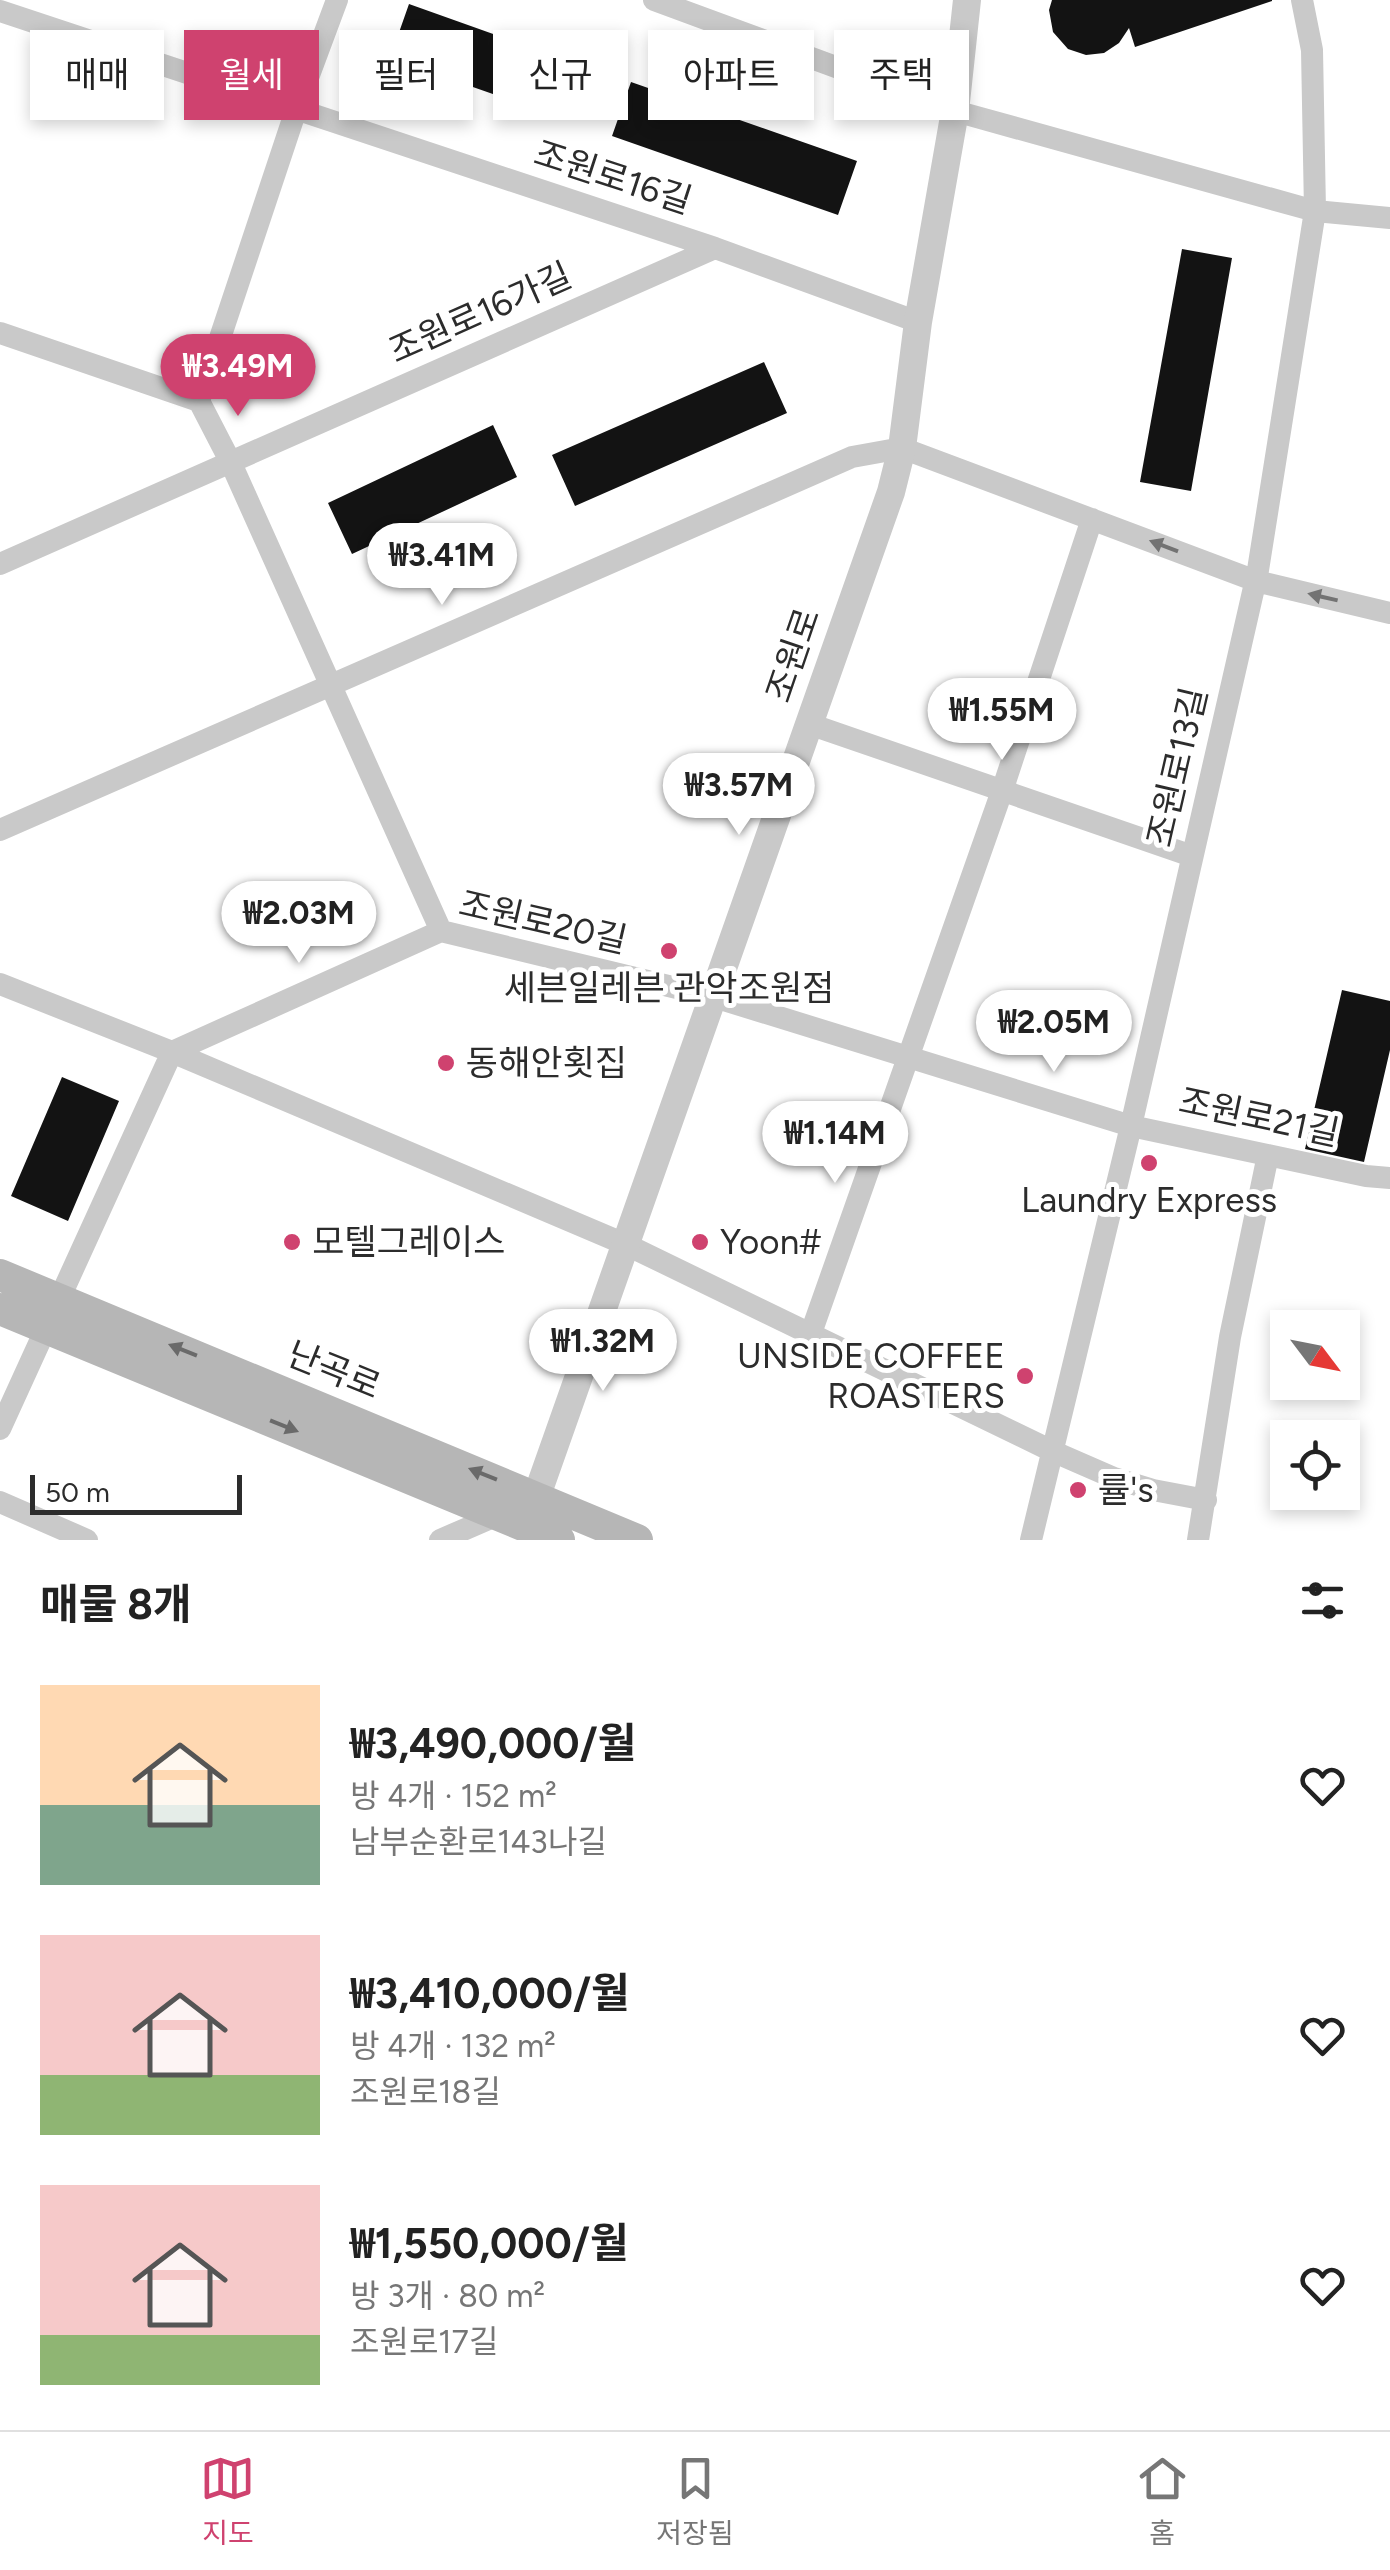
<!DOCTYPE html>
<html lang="ko">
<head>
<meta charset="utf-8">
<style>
  :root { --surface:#fff; --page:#f2f2f2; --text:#222; --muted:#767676; --line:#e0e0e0; --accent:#cf426f }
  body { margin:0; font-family:Figtree,"Noto Sans KR",sans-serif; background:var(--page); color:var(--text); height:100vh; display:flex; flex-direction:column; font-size:38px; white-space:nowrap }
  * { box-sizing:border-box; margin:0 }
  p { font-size:32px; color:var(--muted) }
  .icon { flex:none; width:55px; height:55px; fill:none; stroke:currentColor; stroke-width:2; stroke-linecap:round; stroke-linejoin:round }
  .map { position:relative; height:1540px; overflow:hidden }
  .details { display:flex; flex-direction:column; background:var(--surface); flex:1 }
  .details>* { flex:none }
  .top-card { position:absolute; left:30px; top:30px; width:1330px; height:90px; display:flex; gap:20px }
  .needle { width:65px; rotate:122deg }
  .tools { position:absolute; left:1270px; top:1310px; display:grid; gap:20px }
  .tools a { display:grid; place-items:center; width:90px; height:90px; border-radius:0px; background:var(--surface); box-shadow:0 5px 15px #0003; font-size:50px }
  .scale { position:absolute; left:30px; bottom:25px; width:212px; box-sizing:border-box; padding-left:10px; border:5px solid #2c2c2c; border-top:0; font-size:28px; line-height:35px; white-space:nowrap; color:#2c2c2c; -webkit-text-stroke:8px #fff; paint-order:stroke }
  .price { position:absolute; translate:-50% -85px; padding:0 22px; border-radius:35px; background:#fff; color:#222; font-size:32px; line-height:65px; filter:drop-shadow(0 2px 5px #0008) }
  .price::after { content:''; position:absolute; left:50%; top:60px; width:30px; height:22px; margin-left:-15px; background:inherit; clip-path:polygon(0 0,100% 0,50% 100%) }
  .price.current { background:var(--accent); color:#fff }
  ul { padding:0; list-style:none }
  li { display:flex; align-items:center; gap:30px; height:250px; padding:0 40px }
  li span { display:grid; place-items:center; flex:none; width:280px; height:200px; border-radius:0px; color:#555 }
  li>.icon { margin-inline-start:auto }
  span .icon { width:120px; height:120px; fill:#fffc; stroke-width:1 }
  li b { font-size:42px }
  h2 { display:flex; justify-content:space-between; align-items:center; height:120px; padding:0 40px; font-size:42px }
  .tag { padding:0 35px; border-radius:0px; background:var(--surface); box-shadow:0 5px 15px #0003; font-size:35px; line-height:90px }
  .tag.current { background:var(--accent); color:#fff }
  .tabs { display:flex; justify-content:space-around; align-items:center; height:140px; border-top:2px solid var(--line); background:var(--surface); font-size:28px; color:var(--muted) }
  .tabs a { display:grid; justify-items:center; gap:5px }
  .tabs .current { color:var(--accent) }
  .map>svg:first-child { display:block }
  .building { fill:#131313 }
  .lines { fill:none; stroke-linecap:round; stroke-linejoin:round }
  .minor { stroke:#c9c9c9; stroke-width:22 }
  .tertiary { stroke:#c9c9c9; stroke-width:28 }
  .secondary { stroke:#b6b6b6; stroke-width:32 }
  .oneway { fill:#737373 }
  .oneway2 { fill:#6a6a6a }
  .poi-dot { fill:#cf426f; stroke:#fff; stroke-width:4 }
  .labels { text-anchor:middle; stroke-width:10; stroke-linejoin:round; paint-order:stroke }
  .street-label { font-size:35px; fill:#2c2c2c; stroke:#fff }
  .poi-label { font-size:35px; fill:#2c2c2c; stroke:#fff; text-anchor:start }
</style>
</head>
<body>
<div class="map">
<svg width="1390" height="1540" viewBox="0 0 1390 1540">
  <rect width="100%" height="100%" fill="#fff"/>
  <path class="building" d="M1052 0H1272V1L1135 47 1129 28 1119 43 1104 53 1086 55 1068 49 1053 32 1049 10Z
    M409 4 580 65 561 118 390 58Z
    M631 82 857 161 838 215 612 136Z
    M1182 249 1232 258 1191 491 1140 482Z
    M764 362 787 413 575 506 552 455Z
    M493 425 517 477 352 554 328 503Z
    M1342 990 1390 1001V1050L1364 1162 1305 1149Z
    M62 1077 119 1101 68 1221 11 1196Z"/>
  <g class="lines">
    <path class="minor" d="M337 0 296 110 199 401 230 461 441 931
      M654 0 955 111 1315 211 1390 218
      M0 11 715 248 918 322
      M0 333 199 401
      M0 564 715 248
      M807 730 818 727 1192 856
      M0 830 852 457 902 448 1256 581 1390 613
      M0 984 172 1052 627 1245 1052 1451 1114 1478 1153 1490 1206 1500
      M811 1333 1002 791 1092 519
      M0 1429 172 1052 441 931 714 997 1131 1126 1366 1176 1390 1178
      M0 1502 87 1540
      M440 1540 498 1515
      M1031 1540 1131 1126 1258 570 1315 211 1312 50 1302 0
      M1198 1540 1230 1337 1268 1155"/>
    <path class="tertiary" d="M530 1515 891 492 902 448 918 322 955 111 967 0"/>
    <path class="secondary" d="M0 1275 637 1540
      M0 1309 559 1540"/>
  </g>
  <defs><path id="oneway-solid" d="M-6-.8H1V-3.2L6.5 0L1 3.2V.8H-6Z" transform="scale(2.5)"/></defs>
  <g class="oneway">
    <use href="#oneway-solid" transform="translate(1164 546) rotate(-159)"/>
    <use href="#oneway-solid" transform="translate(1323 597) rotate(-167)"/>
  </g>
  <g class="oneway2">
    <use href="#oneway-solid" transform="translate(183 1350) rotate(-158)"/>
    <use href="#oneway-solid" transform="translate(284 1426) rotate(22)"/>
    <use href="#oneway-solid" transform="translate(483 1474) rotate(-158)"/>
  </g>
  <g class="poi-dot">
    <circle cx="669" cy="951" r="10"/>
    <circle cx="446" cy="1063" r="10"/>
    <circle cx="1149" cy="1163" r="10"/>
    <circle cx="292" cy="1242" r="10"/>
    <circle cx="700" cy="1242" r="10"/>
    <circle cx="1025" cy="1376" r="10"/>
    <circle cx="1078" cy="1490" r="10"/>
  </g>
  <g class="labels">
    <g class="street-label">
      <text transform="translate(613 177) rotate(18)" y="12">조원로16길</text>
      <text transform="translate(480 313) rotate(-24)" y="12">조원로16가길</text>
      <text transform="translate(793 655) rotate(-71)" y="12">조원로</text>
      <text transform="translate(1177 767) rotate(-77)" y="12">조원로13길</text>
      <text transform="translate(543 922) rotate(13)" y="12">조원로20길</text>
      <text transform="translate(1259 1117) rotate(12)" y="12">조원로21길</text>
      <text transform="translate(334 1370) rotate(22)" y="12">난곡로</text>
    </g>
    <g class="poi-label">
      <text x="669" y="1000" text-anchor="middle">세븐일레븐 관악조원점</text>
      <text x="466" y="1075">동해안횟집</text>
      <text x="1149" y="1212" text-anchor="middle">Laundry Express</text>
      <text x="312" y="1254">모텔그레이스</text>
      <text x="720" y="1254">Yoon#</text>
      <text x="1005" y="1368" text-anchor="end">UNSIDE COFFEE<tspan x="1005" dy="40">ROASTERS</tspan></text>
      <text x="1098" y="1502">률's</text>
    </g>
  </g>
</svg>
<div class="tools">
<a><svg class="needle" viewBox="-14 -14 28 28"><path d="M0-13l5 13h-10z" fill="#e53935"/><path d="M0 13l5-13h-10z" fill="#767676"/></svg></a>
<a><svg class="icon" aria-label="locate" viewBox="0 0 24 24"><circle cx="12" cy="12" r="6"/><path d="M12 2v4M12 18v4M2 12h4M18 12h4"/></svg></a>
</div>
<div class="scale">50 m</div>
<b class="price current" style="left:238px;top:419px">₩3.49M</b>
<b class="price" style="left:442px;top:608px">₩3.41M</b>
<b class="price" style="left:1002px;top:763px">₩1.55M</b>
<b class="price" style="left:739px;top:838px">₩3.57M</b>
<b class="price" style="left:299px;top:966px">₩2.03M</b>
<b class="price" style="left:1054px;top:1075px">₩2.05M</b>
<b class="price" style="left:835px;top:1186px">₩1.14M</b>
<b class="price" style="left:603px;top:1394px">₩1.32M</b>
<div class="top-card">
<a class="tag">매매</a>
<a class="tag current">월세</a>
<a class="tag">필터</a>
<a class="tag">신규</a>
<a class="tag">아파트</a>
<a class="tag">주택</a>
</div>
</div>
<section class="details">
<h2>매물 8개<svg class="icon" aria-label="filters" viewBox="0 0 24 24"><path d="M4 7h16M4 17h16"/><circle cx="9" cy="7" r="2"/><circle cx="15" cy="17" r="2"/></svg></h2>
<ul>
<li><span style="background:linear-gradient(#ffd9b3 60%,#7fa58c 0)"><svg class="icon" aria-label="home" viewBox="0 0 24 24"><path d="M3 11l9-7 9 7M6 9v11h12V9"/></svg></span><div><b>₩3,490,000/월</b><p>방 4개 · 152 m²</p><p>남부순환로143나길</p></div><svg class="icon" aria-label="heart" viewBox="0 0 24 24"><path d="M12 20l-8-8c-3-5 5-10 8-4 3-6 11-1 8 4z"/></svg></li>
<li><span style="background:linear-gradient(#f6c9c9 70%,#8fb573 0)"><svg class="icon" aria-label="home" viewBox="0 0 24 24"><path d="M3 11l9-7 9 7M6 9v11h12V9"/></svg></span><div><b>₩3,410,000/월</b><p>방 4개 · 132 m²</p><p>조원로18길</p></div><svg class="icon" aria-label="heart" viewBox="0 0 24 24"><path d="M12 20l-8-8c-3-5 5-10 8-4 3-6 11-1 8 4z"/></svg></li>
<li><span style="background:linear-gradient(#f6c9c9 75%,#8fb573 0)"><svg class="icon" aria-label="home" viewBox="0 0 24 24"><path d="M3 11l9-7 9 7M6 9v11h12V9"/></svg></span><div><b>₩1,550,000/월</b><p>방 3개 · 80 m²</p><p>조원로17길</p></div><svg class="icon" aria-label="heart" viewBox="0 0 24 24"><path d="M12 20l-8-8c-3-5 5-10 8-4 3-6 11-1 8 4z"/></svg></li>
</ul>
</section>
<nav class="tabs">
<a class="current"><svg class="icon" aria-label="map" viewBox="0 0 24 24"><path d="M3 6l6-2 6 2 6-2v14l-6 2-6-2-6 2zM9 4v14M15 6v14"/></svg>지도</a>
<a><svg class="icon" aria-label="saved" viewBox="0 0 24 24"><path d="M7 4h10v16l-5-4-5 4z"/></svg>저장됨</a>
<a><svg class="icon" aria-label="home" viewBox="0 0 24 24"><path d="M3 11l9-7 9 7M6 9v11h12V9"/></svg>홈</a>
</nav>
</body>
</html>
